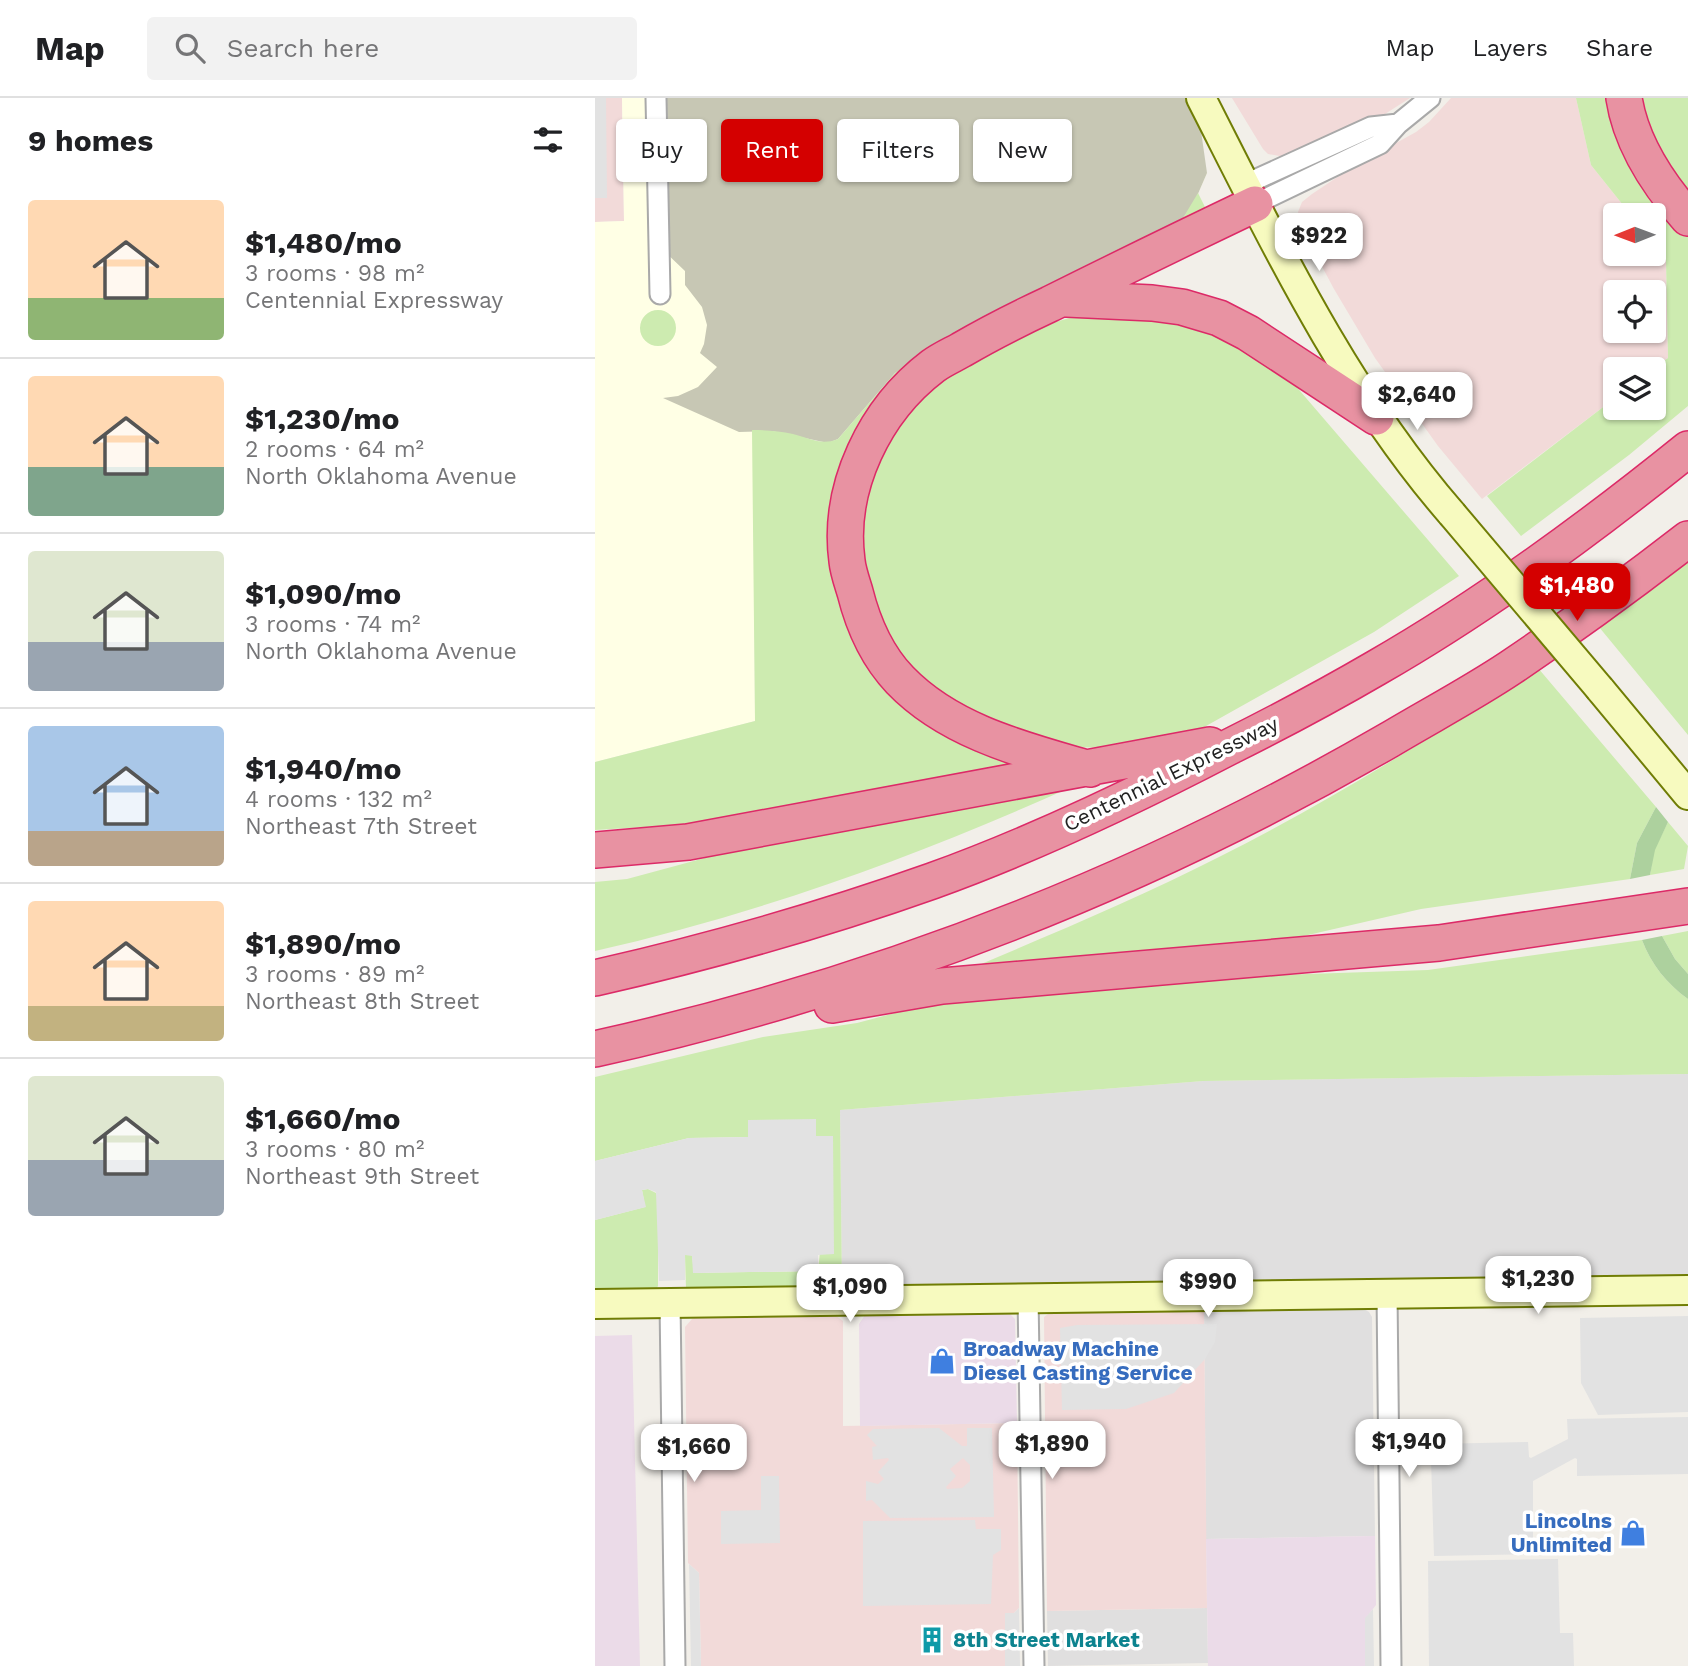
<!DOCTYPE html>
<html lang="en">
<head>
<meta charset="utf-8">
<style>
  :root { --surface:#fff; --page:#f2f2f2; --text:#202124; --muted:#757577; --line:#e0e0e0; --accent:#d40000 }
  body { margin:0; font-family:"Work Sans",sans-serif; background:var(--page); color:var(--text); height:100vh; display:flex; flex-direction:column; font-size:26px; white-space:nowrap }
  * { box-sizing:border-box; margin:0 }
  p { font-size:23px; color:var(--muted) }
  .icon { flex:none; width:38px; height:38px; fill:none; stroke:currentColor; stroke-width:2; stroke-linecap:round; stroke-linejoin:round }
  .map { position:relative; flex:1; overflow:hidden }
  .panel { display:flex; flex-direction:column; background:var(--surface); width:595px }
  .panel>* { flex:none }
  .banner { position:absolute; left:21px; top:21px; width:665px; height:63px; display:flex; gap:14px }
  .needle { width:46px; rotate:269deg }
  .fabs { position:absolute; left:1008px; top:105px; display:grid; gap:14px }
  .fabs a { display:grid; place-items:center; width:63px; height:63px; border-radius:7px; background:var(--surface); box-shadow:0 2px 5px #0004; font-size:35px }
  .price { position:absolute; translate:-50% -60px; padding:0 16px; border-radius:14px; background:#fff; color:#222; font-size:23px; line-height:46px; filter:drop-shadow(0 2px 4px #0008) }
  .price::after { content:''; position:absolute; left:50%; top:42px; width:21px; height:16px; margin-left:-10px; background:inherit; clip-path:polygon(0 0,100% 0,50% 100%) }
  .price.selected { background:var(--accent); color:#fff }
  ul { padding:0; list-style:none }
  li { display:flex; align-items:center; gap:21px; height:175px; padding:0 28px }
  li+li { border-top:2px solid var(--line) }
  li span { display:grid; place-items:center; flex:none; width:196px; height:140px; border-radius:7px; color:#555 }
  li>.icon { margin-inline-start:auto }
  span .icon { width:84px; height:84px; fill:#fffc; stroke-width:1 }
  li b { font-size:30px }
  h2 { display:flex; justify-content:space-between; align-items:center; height:84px; padding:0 28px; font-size:30px }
  .chip { padding:0 24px; border-radius:7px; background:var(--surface); box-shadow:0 2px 5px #0004; font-size:24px; line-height:63px }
  .chip.selected { background:var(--accent); color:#fff }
  header { display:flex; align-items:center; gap:42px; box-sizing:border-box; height:98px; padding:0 35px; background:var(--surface); border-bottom:2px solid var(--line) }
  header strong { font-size:33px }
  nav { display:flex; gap:38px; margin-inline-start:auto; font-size:24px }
  .search { width:490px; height:63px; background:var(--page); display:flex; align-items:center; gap:18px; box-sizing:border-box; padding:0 24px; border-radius:7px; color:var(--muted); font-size:26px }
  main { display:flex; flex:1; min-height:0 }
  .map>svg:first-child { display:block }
  .residential { fill:#e0dfdf }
  .commercial { fill:#f2dad9; fill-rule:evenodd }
  .industrial { fill:#ebdbe8 }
  .education { fill:#ffffe5 }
  .construction { fill:#c7c7b4 }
  .grass { fill:#cdebb0 }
  .forest { fill:#add19e }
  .parking { fill:#e2e2e2; fill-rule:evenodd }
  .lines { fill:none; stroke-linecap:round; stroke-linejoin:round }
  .street-casing { stroke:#a9a9a9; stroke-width:23 }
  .secondary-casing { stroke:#707d05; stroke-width:32 }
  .highway-casing { stroke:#dc2a67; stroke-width:38 }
  .street { stroke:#fff; stroke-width:19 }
  .secondary { stroke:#f7fabf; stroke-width:28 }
  .highway { stroke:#e892a2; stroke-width:35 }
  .secondary-bridge-casing { stroke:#707d05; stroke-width:32; stroke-linecap:butt }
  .secondary-bridge { stroke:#f7fabf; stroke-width:28 }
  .labels { text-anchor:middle; stroke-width:7; stroke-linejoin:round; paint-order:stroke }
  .street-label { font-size:21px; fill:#222; stroke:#fff }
  .shop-label { font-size:21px; font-weight:bold; fill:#366cbe; stroke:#fff; text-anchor:start }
  .culture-label { font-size:21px; font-weight:bold; fill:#0d838f; stroke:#fff; text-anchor:start }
</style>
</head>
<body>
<header>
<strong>Map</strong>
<div class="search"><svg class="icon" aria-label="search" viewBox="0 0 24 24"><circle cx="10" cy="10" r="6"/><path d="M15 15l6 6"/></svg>Search here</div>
<nav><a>Map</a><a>Layers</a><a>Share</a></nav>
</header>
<main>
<section class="panel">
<h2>9 homes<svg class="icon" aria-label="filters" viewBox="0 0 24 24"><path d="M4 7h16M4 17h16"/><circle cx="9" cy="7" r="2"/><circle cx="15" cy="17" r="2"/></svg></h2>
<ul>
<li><span style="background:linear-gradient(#ffd9b3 70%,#8fb573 0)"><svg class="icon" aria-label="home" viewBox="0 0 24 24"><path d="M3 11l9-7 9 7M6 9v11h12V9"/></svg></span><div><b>$1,480/mo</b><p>3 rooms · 98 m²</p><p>Centennial Expressway</p></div></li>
<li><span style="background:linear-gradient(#ffd9b3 65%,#7fa58c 0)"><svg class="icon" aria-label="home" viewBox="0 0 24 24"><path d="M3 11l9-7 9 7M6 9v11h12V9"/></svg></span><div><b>$1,230/mo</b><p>2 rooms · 64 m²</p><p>North Oklahoma Avenue</p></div></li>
<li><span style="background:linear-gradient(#dfe7d0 65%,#9aa5b1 0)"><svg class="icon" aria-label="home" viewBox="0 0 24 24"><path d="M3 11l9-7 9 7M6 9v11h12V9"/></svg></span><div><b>$1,090/mo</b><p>3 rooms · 74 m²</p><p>North Oklahoma Avenue</p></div></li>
<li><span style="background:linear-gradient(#a9c7e8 75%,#b9a48a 0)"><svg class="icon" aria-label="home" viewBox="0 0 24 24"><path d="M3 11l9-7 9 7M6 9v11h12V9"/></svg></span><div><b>$1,940/mo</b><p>4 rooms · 132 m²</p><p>Northeast 7th Street</p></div></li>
<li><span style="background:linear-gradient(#ffd9b3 75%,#c2b280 0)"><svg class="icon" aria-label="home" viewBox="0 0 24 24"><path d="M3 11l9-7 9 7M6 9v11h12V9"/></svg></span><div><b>$1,890/mo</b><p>3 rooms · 89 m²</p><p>Northeast 8th Street</p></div></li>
<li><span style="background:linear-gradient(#dfe7d0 60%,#9aa5b1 0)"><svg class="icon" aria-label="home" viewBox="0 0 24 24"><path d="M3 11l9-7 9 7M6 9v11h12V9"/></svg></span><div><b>$1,660/mo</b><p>3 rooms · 80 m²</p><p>Northeast 9th Street</p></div></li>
</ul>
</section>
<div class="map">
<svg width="1093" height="1568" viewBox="0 0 1093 1568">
  <rect width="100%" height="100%" fill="#f2efe9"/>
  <path class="residential" d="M1093 976V1182L247 1192 245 1012 608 983Z
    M769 1211 774 1214 777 1219 780 1438 611 1441 609 1212Z
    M612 1510 613 1565 453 1568 452 1513Z"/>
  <path class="commercial" d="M0 0H27L29 123 0 124Z
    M637 0H815L790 16 690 59 673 56 668 51Z
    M856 0H981L996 67 1036 117H1020V156H1059V146L1071 162 1073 260 1058 271H1020V300L887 401 843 348 780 260 739 191 707 131 703 114 707 104 717 96 756 70 821 34 834 24ZM1020 194H1059V233H1020Z
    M609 1212 612 1510 452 1513 449 1219 457 1213Z
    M240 1217 248 1223V1328L422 1325 424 1510 419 1515H410V1568H106L104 1475 93 1465 90 1229 97 1221 102 1219Z"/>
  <path class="industrial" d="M413 1214 420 1221 422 1325 265 1328 264 1226 270 1217Z
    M37 1237 45 1568H0V1238Z
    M780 1438 781 1507 770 1521V1568H613L611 1441Z"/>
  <path class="education" d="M27 0H575L612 75 599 105 158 332 160 623 0 664V124L29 123Z"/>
  <path class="construction" d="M57 0H590L606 33 612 75 599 105 588 120 300 275 243 341 233 345 177 333 144 334 68 300 83 298 103 289 122 269 105 255 109 246 112 227 107 209 90 187V173L67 151Z"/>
  <path class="grass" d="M981 0H1016L1093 136V308L1034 357 926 438 892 398 1020 300V310H1059L1058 271 1073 260 1071 162 1059 146V117H1036L996 67Z
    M1039 0H1093V104L1077 85Z
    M603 95 613 115 288 302 250 505 385 647 425 671 150 723 0 732V664L160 623 157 332C171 332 185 333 198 336 215 340 226 348 243 341L300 275 329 251 588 120Z
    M45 230a18 18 0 1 1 36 0a18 18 0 1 1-36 0Z
    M485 217 584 218 687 272 864 478 779 534 611 628 602 636 517 650 477 649 437 641 360 610 301 557 270 493 263 430 283 353 341 283 443 229Z
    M1093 459V637L1004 529Z
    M943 570 1061 709 1042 745 1035 781 826 811 661 849 372 872C457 836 541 801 624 759 734 704 839 638 943 570Z
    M470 685 472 691C320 759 163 816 0 853V784L32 781 199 736Z
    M1073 724 1093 748 1089 771 1055 777 1059 752Z
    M1093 833V876L1080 861 1067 838Z
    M1047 842C1056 866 1072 886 1093 901V976L608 983 245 1012 247 1192 95 1193 91 1190 90 1157H97L99 1175 223 1173 237 1038H221L153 1023V1039L94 1040 0 1063V979L168 939 262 925 304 914 344 900 537 882 833 872Z
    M53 1091 61 1095 63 1101V1188L60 1193 0 1196V1122L50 1109 47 1092Z"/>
  <path class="forest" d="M1061 709 1073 724 1060 752 1055 777 1035 781 1042 745Z
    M1067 838 1080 861 1093 876V901C1072 886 1056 866 1047 842Z"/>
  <path class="parking" d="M0 0H11L12 100H0Z
    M221 1021V1038H238L239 1156 223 1157V1173L98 1175 97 1158 90 1157V1182L64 1183 61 1094 53 1091 47 1092 51 1109 0 1122V1063L94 1040 153 1039V1022Z
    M1093 1218V1314L1003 1317 986 1285 985 1220Z
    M622 1226 620 1244 610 1261 579 1295 531 1311 467 1312 465 1230 482 1227Z
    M1093 1319V1376L982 1378V1361L980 1360 938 1383V1456L839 1458 836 1361 839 1356 838 1346 933 1344 934 1359 936 1360 973 1341 972 1321Z
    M344 1330 367 1348H372V1330H397L399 1419 295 1420 277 1402 271 1403V1383L283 1386 289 1381 283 1374 294 1362 293 1360 278 1362 277 1349 282 1348 272 1337 278 1331ZM368 1360 375 1367V1383L367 1390 352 1391 351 1389 361 1378 355 1371Z
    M166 1378H184L185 1445 126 1446V1413L166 1412Z
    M380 1422 381 1431H406V1452L398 1457 396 1506 268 1508V1423Z
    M963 1461 965 1535H978L979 1568H834L833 1463Z
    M94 1466 104 1475 106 1568H96Z
    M424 1510 425 1568H410V1515H419Z
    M778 1511 779 1568H770V1520Z"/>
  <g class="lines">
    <g class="street-casing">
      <path id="street" d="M61 0 65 196
        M651 86 776 29 803 26
        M660 106 785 46 803 26 835 0
        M792 1195 796 1568
        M433 1199 439 1568
        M75 1204 80 1568"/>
    </g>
    <g class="secondary-casing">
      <path id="secondary" d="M606 0C680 145 750 293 857 416
        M1005 591 1093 697
        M0 1206 1093 1192"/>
    </g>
    <g class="highway-casing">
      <path id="highway" d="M1029 0C1036 46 1063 86 1093 120
        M472 201 557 205 587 209 624 220 653 235 781 319
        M495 671C429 652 355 634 305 582 282 558 268 526 260 494 257 484 253 473 252 463 242 389 280 312 338 268 346 262 357 257 366 252 395 235 425 220 455 206 523 172 591 139 660 106
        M0 752 93 744 615 647
        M0 880C114 854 227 822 337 783 440 746 538 699 634 649 684 624 733 598 781 570 891 507 994 431 1093 351
        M237 907 347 888 844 845 1093 808
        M0 951C279 889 547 785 794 642 834 618 876 596 915 570 976 529 1035 486 1093 441"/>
    </g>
    <use href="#street" class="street"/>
    <use href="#secondary" class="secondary"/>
    <use href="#highway" class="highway"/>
    <g class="secondary-bridge-casing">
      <path id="secondary-bridge" d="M857 416 1005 591"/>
    </g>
    <use href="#secondary-bridge" class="secondary-bridge"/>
  </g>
  <defs>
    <g id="shop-bare" transform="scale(2.1)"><path d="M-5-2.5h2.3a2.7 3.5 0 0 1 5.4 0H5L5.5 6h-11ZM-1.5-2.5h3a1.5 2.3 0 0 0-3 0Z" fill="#3f7fe0" stroke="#fff" stroke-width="2.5" paint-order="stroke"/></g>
    <g id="building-bare" transform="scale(2.1)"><path d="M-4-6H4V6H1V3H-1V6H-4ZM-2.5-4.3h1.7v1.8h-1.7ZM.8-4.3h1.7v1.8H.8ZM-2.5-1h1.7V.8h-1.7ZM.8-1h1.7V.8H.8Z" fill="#0f9aa8" stroke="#fff" stroke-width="2.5" paint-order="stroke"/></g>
  </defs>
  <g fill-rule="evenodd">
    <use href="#shop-bare" x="347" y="1263"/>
    <use href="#shop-bare" x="1038" y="1435"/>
    <use href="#building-bare" x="337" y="1542"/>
  </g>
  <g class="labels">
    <g class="street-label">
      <text transform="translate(576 676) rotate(-26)" y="7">Centennial Expressway</text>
    </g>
    <g class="shop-label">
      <text x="368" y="1258">Broadway Machine<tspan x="368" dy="24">Diesel Casting Service</tspan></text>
      <text x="1017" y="1430" text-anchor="end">Lincolns<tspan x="1017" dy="24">Unlimited</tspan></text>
    </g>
    <g class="culture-label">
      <text x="358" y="1549">8th Street Market</text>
    </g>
  </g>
</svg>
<div class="fabs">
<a><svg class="needle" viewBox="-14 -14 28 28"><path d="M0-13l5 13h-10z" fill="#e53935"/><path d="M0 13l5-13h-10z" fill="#757577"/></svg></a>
<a><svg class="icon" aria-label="locate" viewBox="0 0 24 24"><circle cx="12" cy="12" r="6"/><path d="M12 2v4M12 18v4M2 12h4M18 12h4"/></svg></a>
<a><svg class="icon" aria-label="layers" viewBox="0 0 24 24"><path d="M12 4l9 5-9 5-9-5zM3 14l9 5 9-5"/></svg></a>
</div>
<b class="price" style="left:724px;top:175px">$922</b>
<b class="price" style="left:822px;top:334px">$2,640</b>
<b class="price selected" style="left:982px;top:525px">$1,480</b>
<b class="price" style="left:943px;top:1218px">$1,230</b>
<b class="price" style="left:613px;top:1221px">$990</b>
<b class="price" style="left:255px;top:1226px">$1,090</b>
<b class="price" style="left:814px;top:1381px">$1,940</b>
<b class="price" style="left:457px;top:1383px">$1,890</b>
<b class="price" style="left:99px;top:1386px">$1,660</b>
<div class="banner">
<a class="chip">Buy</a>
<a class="chip selected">Rent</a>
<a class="chip">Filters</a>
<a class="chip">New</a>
</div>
</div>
</main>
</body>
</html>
